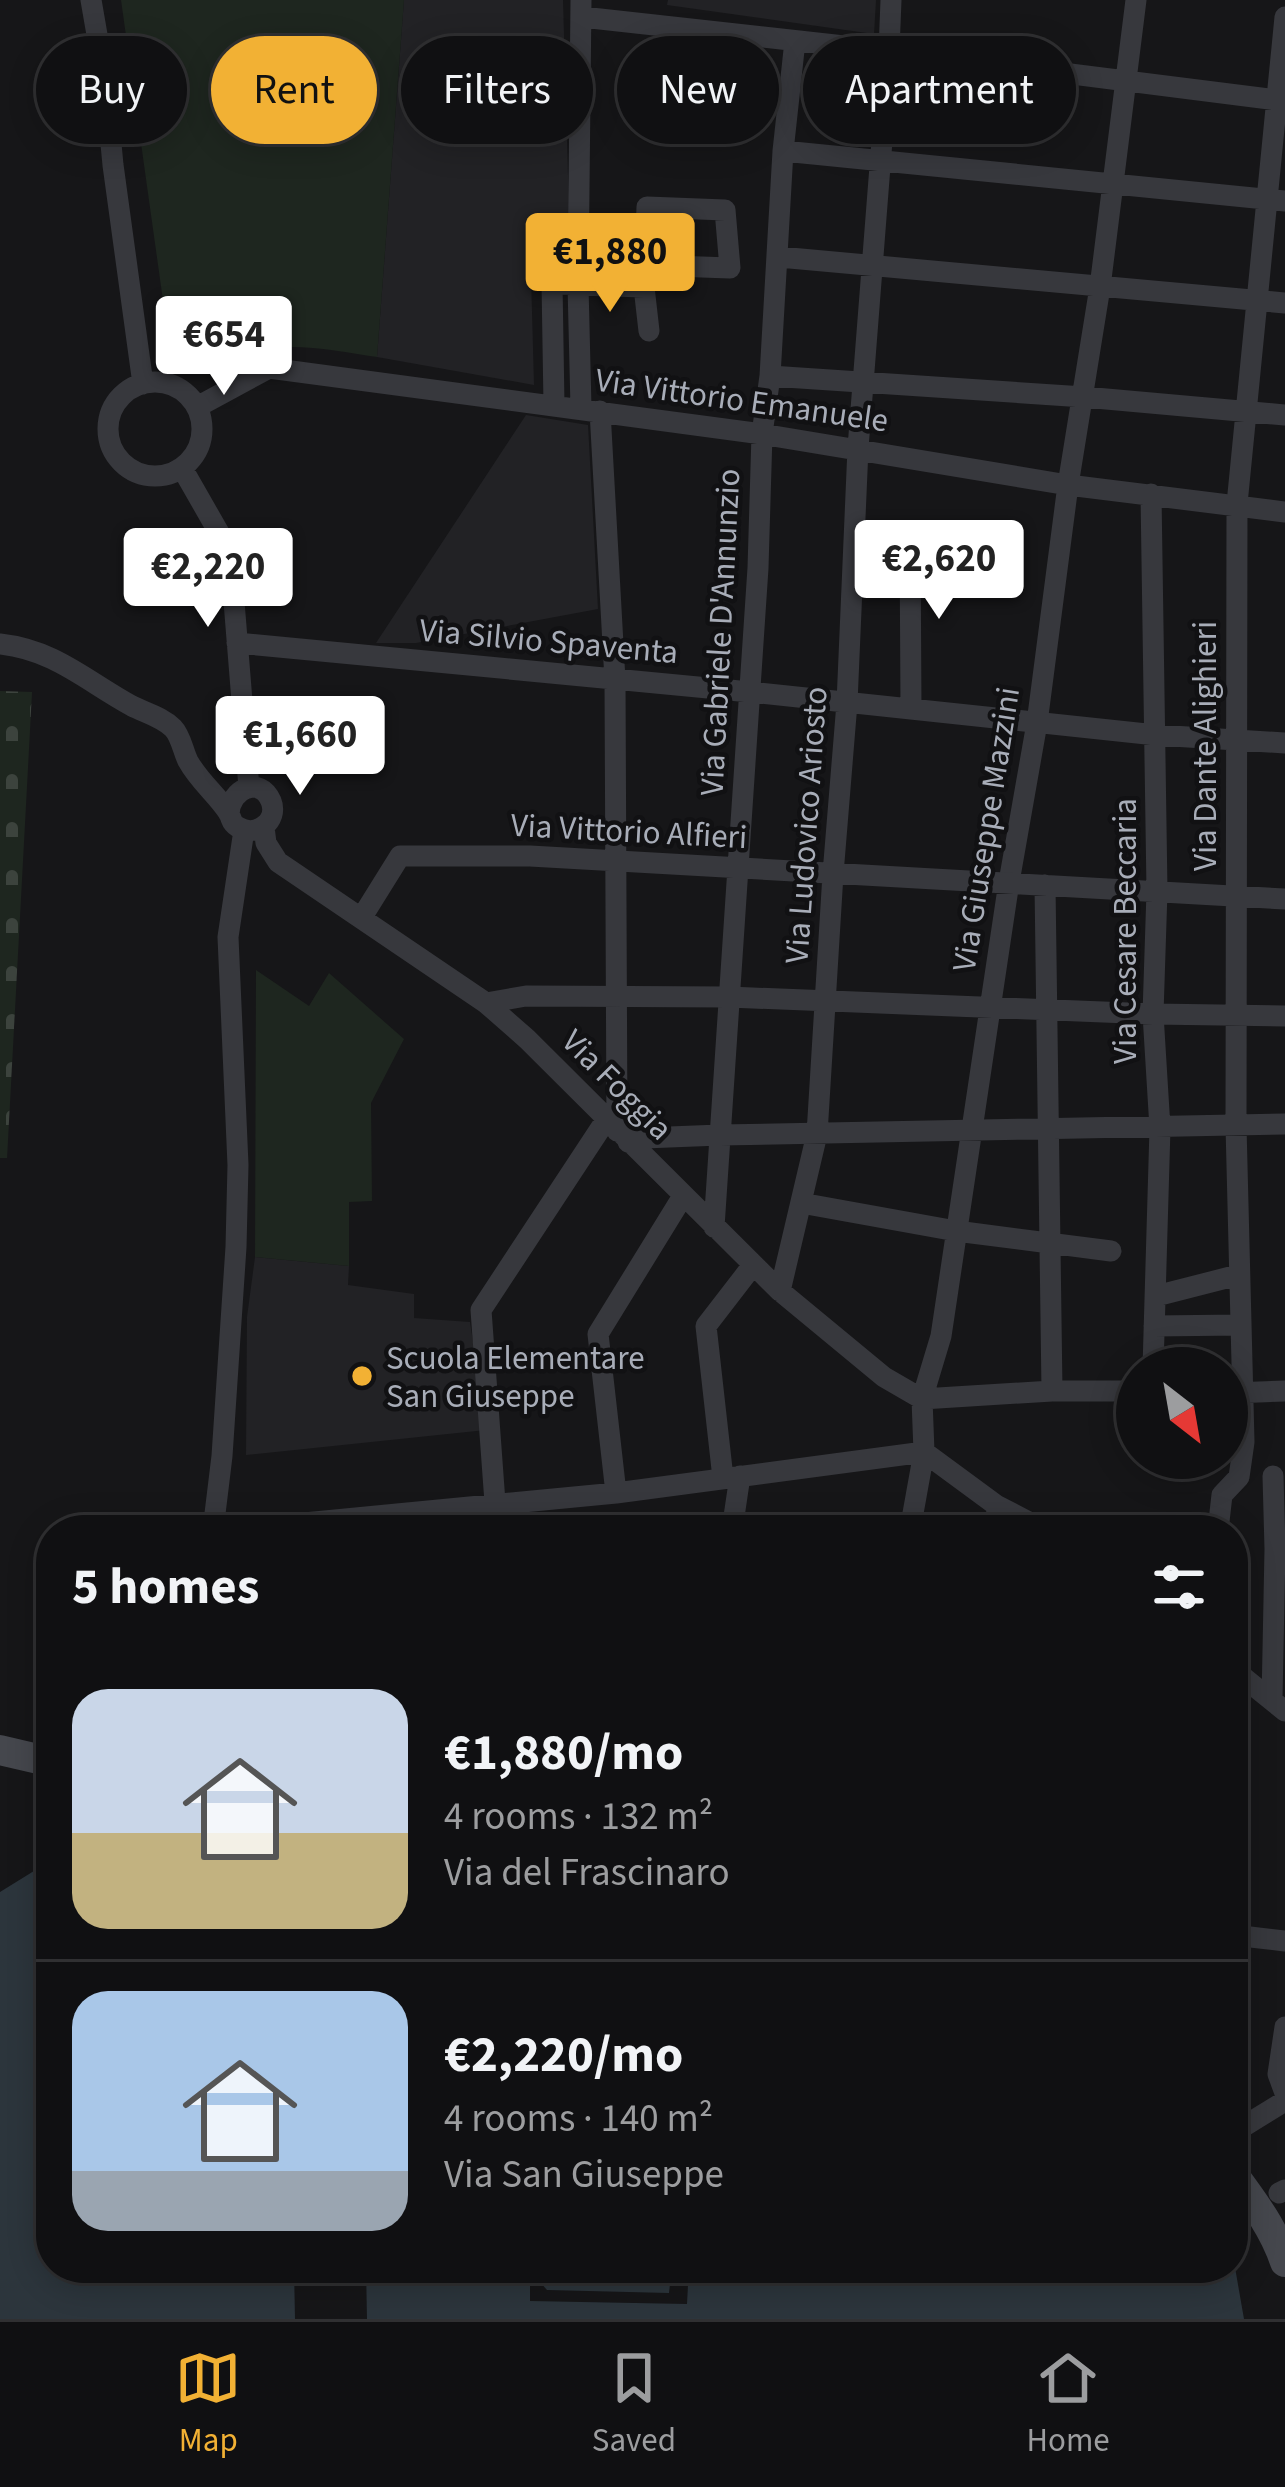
<!DOCTYPE html>
<html lang="en">
<head>
<meta charset="utf-8">
<style>
  :root { --surface:#101012; --page:#19191b; --text:#f1f3f6; --muted:#9c9d9f; --line:#303032; --accent:#f2b134 }
  body { margin:0; font-family:"Source Sans 3",sans-serif; background:var(--page); color:var(--text); height:100vh; display:flex; flex-direction:column; font-size:45px; white-space:nowrap }
  * { box-sizing:border-box; margin:0 }
  p { font-size:39px; color:var(--muted) }
  .icon { flex:none; width:66px; height:66px; fill:none; stroke:currentColor; stroke-width:2; stroke-linecap:round; stroke-linejoin:round }
  .map { position:relative; flex:1; overflow:hidden }
  .details { position:absolute; left:36px; top:1515px; width:1212px; height:768px; display:flex; flex-direction:column; background:var(--surface); border-radius:48px; box-shadow:0 6px 30px #0003,0 0 0 3px var(--line) }
  .details>* { flex:none }
  .top-card { position:absolute; left:36px; top:36px; width:1215px; height:108px; display:flex; gap:24px }
  .needle { width:78px; rotate:149deg }
  .tools { position:absolute; left:1116px; top:1347px; display:grid; gap:24px }
  .tools a { display:grid; place-items:center; width:132px; height:132px; border-radius:50%; background:var(--surface); box-shadow:0 6px 30px #0003,0 0 0 3px var(--line); font-size:60px }
  .price { position:absolute; translate:-50% -102px; padding:0 27px; border-radius:12px; background:#fff; color:#222; font-size:39px; line-height:78px; filter:drop-shadow(0 3px 6px #0008) }
  .price::after { content:''; position:absolute; left:50%; top:72px; width:36px; height:27px; margin-left:-18px; background:inherit; clip-path:polygon(0 0,100% 0,50% 100%) }
  .price.on { background:var(--accent); color:#111 }
  ul { padding:0; list-style:none }
  li { display:flex; align-items:center; gap:36px; height:300px; padding:0 36px }
  li+li { border-top:3px solid var(--line) }
  li span { display:grid; place-items:center; flex:none; width:336px; height:240px; border-radius:36px; color:#555 }
  li>.icon { margin-inline-start:auto }
  span .icon { width:144px; height:144px; fill:#fffc; stroke-width:1 }
  li b { font-size:51px }
  h2 { display:flex; justify-content:space-between; align-items:center; height:144px; padding:0 36px; font-size:51px }
  .chip { padding:0 42px; border-radius:54px; background:var(--surface); box-shadow:0 6px 30px #0003,0 0 0 3px var(--line); font-size:42px; line-height:108px }
  .chip.on { background:var(--accent); color:#111 }
  .dock { display:flex; justify-content:space-around; align-items:center; height:168px; border-top:3px solid var(--line); background:var(--surface); font-size:33px; color:var(--muted) }
  .dock a { display:grid; justify-items:center; gap:6px }
  .dock .on { color:var(--accent) }
  .map>svg:first-child { display:block }
  .built { fill:#222225 }
  .green { fill:#1e261f }
  .cemetery { fill:url(#cemetery-stones) }
  .water { fill:#2c353c }
  .lines { fill:none; stroke-linecap:round; stroke-linejoin:round }
  .stream { stroke:#2c353c; stroke-width:6 }
  .street { stroke:#37383d; stroke-width:21 }
  .secondary { stroke:#45474d; stroke-width:30 }
  .poi-dot { fill:#f2b134; stroke:#111113; stroke-width:4.5 }
  .labels { text-anchor:middle; stroke-width:9; stroke-linejoin:round; paint-order:stroke }
  .street-label { font-size:33px; fill:#a8adb8; stroke:#111113 }
  .poi-label { font-size:33px; fill:#a8adb8; stroke:#111113; text-anchor:start }
</style>
</head>
<body>
<div class="map">
<svg width="1285" height="2319" viewBox="0 0 1285 2319">
  <defs>
    <pattern id="cemetery-stones" width="16" height="16" patternUnits="userSpaceOnUse" patternTransform="scale(3)"><rect width="16" height="16" fill="#1e261f"/><path d="M2 7V4a2 2 0 0 1 4 0v3zM10 15v-3a2 2 0 0 1 4 0v3z" fill="#3c433d"/></pattern>
  </defs>
  <rect width="100%" height="100%" fill="#161618"/>
  <path class="built" d="M404 0H563L570 246 546 247V260L531 275 534 385 377 357Z
    M668 0H876L874 34 667 5Z
    M526 415 588 425 598 609 416 643H376Z
    M255 1257 349 1266 348 1285 414 1294V1318L470 1322 486 1430 246 1455 247 1317Z"/>
  <path class="green" d="M121 0H404L377 357C349 353 320 347 291 347 235 347 203 385 166 322Z
    M256 970 309 1006 329 973 404 1039 371 1103 372 1201 349 1202V1266L255 1257Z"/>
  <path class="cemetery" d="M0 691 32 692 7 1158H0Z"/>
  <path class="water" d="M51 1864V2268H294L295 2319H0V1892L42 1866Z
    M1233 2256 1244 2319H367L366 2268H530V2301L687 2304 688 2285 670 2284 669 2293 547 2290 540 2282 541 2268H1233Z"/>
  <g class="lines">
    <path class="stream" d="M42 1866 51 1835"/>
    <path class="street" d="M91 0 105 81 113 165 143 384
      M581 0 578 285 644 287
      M582 17 889 51 1285 101
      M783 151 1285 201
      M779 257 1285 303
      M645 265 730 268 725 210 647 207 644 287 649 331
      M770 376 1084 397 1285 415
      M108 429a47 47 0 1 1 94 0a47 47 0 1 1-94 0Z
      M554 405 552 283 578 285 581 408
      M197 407 269 368 762 434 1068 485 1285 512
      M600 411 615 680 617 1131
      M182 468 230 552 249 788
      M1151 494 1157 891 1153 1014 1160 1128 1153 1368
      M910 536 911 709
      M237 643 750 692 1156 735 1285 743
      M0 644C55 650 86 681 132 706 146 713 162 717 173 728 181 736 183 751 188 761 199 781 216 794 228 812 233 820 230 822 238 827 256 838 279 821 271 801 260 775 230 789 229 814
      M264 827 266 843 278 862 486 1003 527 1039 780 1291 884 1377 922 1399 1052 1391H1137
      M1045 885 1052 1391
      M362 917 400 856H530L1285 899
      M486 1003 526 996 729 997 1153 1014 1285 1016
      M628 1142 644 1138 720 1135 1285 1124
      M801 1203 956 1231 1111 1251
      M714 1227 758 568 762 434 770 376 783 151 795 41
      M780 1291 817 1134 833 874 847 703 858 448 889 51 891 0
      M1156 1296 1238 1275
      M1154 1326 1239 1325
      M1232 1393 1285 1391
      M924 1452 996 1505 1044 1530
      M1239 1477 1244 1442 1236 1126 1237 504 1285 17
      M723 1478 706 1326 753 1265
      M616 1493 598 1334 683 1196
      M996 1505 999 1530
      M213 1530 222 1456 236 1247 238 1165 228 937 244 830
      M230 1530 616 1493 924 1452
      M497 1530 481 1310 606 1120
      M732 1530 740 1476
      M910 1530 924 1452 922 1399 941 1336 1009 882 1037 723 1068 485 1100 287 1136 0
      M1218 1530 1222 1495 1239 1477
      M1233 1669 1285 1711
      M1272 1700 1275 1549 1273 1476
      M1233 1935 1285 1941
      M1285 2027 1278 2074 1285 2093
      M1233 2133 1285 2101
      M1279 2193 1285 2190"/>
    <path class="secondary" d="M0 1750 51 1762
      M1233 2174C1253 2201 1274 2229 1285 2262"/>
  </g>
  <circle class="poi-dot" cx="362" cy="1376" r="12"/>
  <g class="labels">
    <g class="street-label">
      <text transform="translate(742 399) rotate(8)" y="12">Via Vittorio Emanuele</text>
      <text transform="translate(719 632) rotate(-87)" y="12">Via Gabriele D'Annunzio</text>
      <text transform="translate(549 640) rotate(5)" y="12">Via Silvio Spaventa</text>
      <text transform="translate(1204 746) rotate(-90)" y="12">Via Dante Alighieri</text>
      <text transform="translate(805 825) rotate(-86)" y="12">Via Ludovico Ariosto</text>
      <text transform="translate(985 829) rotate(-81)" y="12">Via Giuseppe Mazzini</text>
      <text transform="translate(629 830) rotate(3)" y="12">Via Vittorio Alfieri</text>
      <text transform="translate(1124 931) rotate(-90)" y="12">Via Cesare Beccaria</text>
      <text transform="translate(618 1084) rotate(45)" y="12">Via Foggia</text>
    </g>
    <g class="poi-label">
      <text x="386" y="1369">Scuola Elementare<tspan x="386" dy="38">San Giuseppe</tspan></text>
    </g>
  </g>
</svg>
<div class="tools">
<a><svg class="needle" viewBox="-14 -14 28 28"><path d="M0-13l5 13h-10z" fill="#e53935"/><path d="M0 13l5-13h-10z" fill="#9c9d9f"/></svg></a>
</div>
<b class="price on" style="left:610px;top:315px">€1,880</b>
<b class="price" style="left:224px;top:398px">€654</b>
<b class="price" style="left:939px;top:622px">€2,620</b>
<b class="price" style="left:208px;top:630px">€2,220</b>
<b class="price" style="left:300px;top:798px">€1,660</b>
<div class="top-card">
<a class="chip">Buy</a>
<a class="chip on">Rent</a>
<a class="chip">Filters</a>
<a class="chip">New</a>
<a class="chip">Apartment</a>
</div>
<section class="details">
<h2>5 homes<svg class="icon" aria-label="filters" viewBox="0 0 24 24"><path d="M4 7h16M4 17h16"/><circle cx="9" cy="7" r="2"/><circle cx="15" cy="17" r="2"/></svg></h2>
<ul>
<li><span style="background:linear-gradient(#c9d6e8 60%,#c2b280 0)"><svg class="icon" aria-label="home" viewBox="0 0 24 24"><path d="M3 11l9-7 9 7M6 9v11h12V9"/></svg></span><div><b>€1,880/mo</b><p>4 rooms · 132 m²</p><p>Via del Frascinaro</p></div></li>
<li><span style="background:linear-gradient(#a9c7e8 75%,#9aa5b1 0)"><svg class="icon" aria-label="home" viewBox="0 0 24 24"><path d="M3 11l9-7 9 7M6 9v11h12V9"/></svg></span><div><b>€2,220/mo</b><p>4 rooms · 140 m²</p><p>Via San Giuseppe</p></div></li>
</ul>
</section>
</div>
<nav class="dock">
<a class="on"><svg class="icon" aria-label="map" viewBox="0 0 24 24"><path d="M3 6l6-2 6 2 6-2v14l-6 2-6-2-6 2zM9 4v14M15 6v14"/></svg>Map</a>
<a><svg class="icon" aria-label="saved" viewBox="0 0 24 24"><path d="M7 4h10v16l-5-4-5 4z"/></svg>Saved</a>
<a><svg class="icon" aria-label="home" viewBox="0 0 24 24"><path d="M3 11l9-7 9 7M6 9v11h12V9"/></svg>Home</a>
</nav>
</body>
</html>
